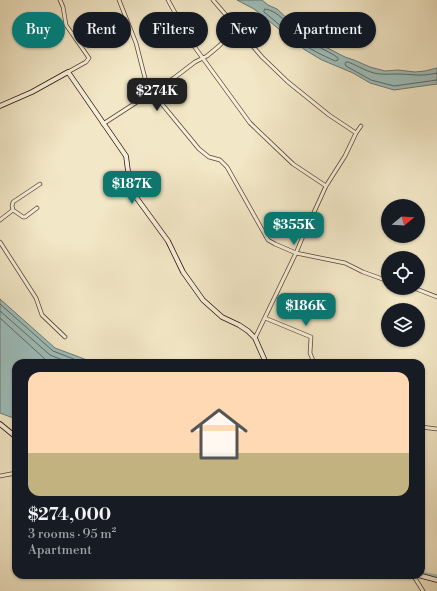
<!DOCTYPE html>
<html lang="en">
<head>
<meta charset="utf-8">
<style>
  :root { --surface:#171b24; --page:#242831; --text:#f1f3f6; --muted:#9ea1a6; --line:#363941; --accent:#0f766e }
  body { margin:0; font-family:"Libre Bodoni",serif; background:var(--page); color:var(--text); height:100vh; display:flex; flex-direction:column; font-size:15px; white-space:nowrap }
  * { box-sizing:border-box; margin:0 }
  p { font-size:13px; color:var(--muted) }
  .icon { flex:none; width:22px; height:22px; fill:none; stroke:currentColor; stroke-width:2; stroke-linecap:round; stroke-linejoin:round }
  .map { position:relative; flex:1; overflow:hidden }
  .side { position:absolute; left:12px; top:359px; width:413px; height:220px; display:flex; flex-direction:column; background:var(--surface); border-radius:12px; box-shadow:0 1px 3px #0004 }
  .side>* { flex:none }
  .guide { position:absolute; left:12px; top:12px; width:413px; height:36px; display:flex; gap:8px }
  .needle { width:26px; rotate:72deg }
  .controls { position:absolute; left:381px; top:199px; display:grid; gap:8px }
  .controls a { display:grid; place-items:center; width:44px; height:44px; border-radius:50%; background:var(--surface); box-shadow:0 1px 3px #0004; font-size:20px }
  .price { position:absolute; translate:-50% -34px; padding:0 9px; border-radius:8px; background:var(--accent); color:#fff; font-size:13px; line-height:26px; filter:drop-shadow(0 1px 2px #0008) }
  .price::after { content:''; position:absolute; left:50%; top:24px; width:12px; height:9px; margin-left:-6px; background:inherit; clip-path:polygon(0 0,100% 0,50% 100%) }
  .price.on { background:#222; color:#fff }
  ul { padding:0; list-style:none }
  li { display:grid; align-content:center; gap:8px; height:212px; padding:0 16px }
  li+li { border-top:1px solid var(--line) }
  li span { display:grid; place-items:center; height:124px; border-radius:12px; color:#555 }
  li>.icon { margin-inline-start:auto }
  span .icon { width:72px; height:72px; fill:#fffc; stroke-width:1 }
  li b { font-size:17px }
  .pill { padding:0 14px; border-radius:18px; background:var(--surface); box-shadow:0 1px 3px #0004; font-size:14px; line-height:36px }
  .pill.on { background:var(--accent); color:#fff }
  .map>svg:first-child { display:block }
  .water { fill:#9dbebc; stroke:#6c7973 }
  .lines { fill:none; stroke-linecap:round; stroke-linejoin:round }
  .shore { stroke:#606860; stroke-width:1 }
  .canal { stroke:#9dbebc; stroke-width:3 }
  .street-casing { stroke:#574735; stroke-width:4.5 }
  .secondary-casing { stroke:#231205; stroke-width:5.5 }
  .street { stroke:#f7efda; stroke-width:3 }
  .secondary { stroke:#f7efda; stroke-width:4 }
</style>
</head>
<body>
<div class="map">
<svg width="437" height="591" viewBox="0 0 437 591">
  <rect width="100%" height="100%" fill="#f2e7c6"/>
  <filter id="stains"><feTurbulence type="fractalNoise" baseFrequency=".005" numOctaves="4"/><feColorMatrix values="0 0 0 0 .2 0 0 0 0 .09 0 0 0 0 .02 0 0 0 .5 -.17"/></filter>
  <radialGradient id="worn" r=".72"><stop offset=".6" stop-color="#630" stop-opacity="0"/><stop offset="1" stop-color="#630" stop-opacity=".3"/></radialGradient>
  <path class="water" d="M237 0H262L268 5 277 9 300 30 316 42 345 57 354 60 370 67 385 71 398 70 415 72 425 71 437 68V84L394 90 370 83 353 73 322 60 305 50 254 9Z
    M0 299 55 348 95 363H16V419L0 413Z"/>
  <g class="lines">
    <path class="shore" d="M265 9C277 10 289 25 297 34V36L295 37 292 35 264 12Z
      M300 37 334 55 338 58V60L335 61C323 55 309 50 299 40Z
      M437 73C420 77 413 74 396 74 388 74 382 75 374 73 365 71 357 65 348 62H346L345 64 346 66 371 80 394 86 437 80
      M0 304 53 351 84 363
      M0 311 50 355 70 363
      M0 318 46 360 52 363"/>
    <path class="canal" d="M421 573 437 576"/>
    <g class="street-casing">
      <path id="street" d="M60 0 63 7 66 25 89 58 86 62 68 72
        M119 0 136 43 146 82 152 92 199 149 209 157 220 160 227 167 268 240 275 244 296 253 304 234 326 186 345 156 356 133 361 126
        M168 0 191 42 250 123 293 164 326 186
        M213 0 262 57 288 82 329 115 356 133
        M103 124 174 78 195 62 207 56 219 46 237 28
        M13 210 12 206 13 202 40 184
        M0 220 13 210 23 217H25L37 208
        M0 242 36 298 42 315 65 337
        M414 288 437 297
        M265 318 311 337 310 353 314 363
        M255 338 296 253 345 263 363 272 388 281
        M421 427 437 429
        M0 476 16 473
        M413 575 423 591"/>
    </g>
    <g class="secondary-casing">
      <path id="secondary" d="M0 106 32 92 68 72 126 156 130 186 133 193 168 241 183 272 203 300 222 317 239 325 248 331 255 338 266 363
        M0 424 16 437
        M418 575 437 580"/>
    </g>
    <use href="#street" class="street"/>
    <use href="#secondary" class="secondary"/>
  </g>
  <rect width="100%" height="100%" filter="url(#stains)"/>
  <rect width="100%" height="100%" fill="url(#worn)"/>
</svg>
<div class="controls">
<a><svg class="needle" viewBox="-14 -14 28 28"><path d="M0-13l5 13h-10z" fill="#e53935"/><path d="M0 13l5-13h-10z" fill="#9ea1a6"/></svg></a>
<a><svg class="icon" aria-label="locate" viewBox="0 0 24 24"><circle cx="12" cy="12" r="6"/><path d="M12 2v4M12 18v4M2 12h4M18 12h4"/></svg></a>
<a><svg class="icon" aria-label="layers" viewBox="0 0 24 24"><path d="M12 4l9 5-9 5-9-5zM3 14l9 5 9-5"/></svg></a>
</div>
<b class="price on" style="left:157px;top:112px">$274K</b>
<b class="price" style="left:132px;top:205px">$187K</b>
<b class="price" style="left:294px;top:246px">$355K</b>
<b class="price" style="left:306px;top:327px">$186K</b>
<div class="guide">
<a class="pill on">Buy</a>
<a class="pill">Rent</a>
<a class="pill">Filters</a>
<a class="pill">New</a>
<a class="pill">Apartment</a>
</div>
<section class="side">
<ul>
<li><span style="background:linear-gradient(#ffd9b3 65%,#c2b280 0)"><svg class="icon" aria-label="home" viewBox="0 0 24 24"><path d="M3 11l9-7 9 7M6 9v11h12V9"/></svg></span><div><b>$274,000</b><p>3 rooms · 95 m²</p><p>Apartment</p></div></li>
</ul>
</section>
</div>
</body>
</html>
